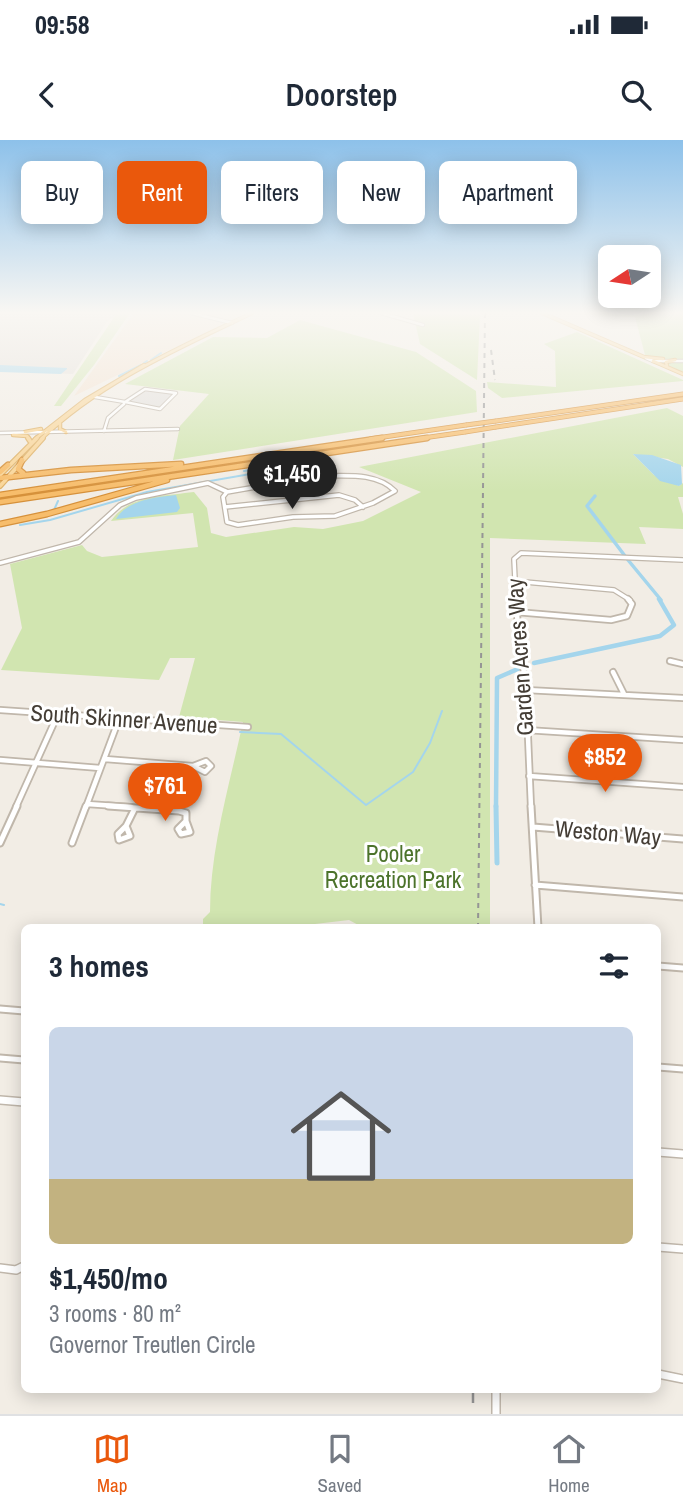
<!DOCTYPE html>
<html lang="en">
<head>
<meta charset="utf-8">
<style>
  :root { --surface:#fff; --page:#f2f2f3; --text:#1f2937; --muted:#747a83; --line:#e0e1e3; --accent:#ea580c }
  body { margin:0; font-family:"Archivo Narrow",sans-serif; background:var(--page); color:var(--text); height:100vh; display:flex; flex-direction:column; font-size:26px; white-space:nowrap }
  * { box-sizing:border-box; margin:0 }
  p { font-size:23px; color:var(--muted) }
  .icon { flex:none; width:38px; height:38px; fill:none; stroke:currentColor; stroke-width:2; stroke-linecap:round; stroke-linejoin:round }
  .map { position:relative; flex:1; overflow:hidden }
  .sheet { position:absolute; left:21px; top:784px; width:640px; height:469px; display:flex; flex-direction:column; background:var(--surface); border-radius:10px; box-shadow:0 4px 18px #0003 }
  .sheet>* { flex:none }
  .top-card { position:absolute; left:21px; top:21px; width:642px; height:63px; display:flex; gap:14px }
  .needle { width:46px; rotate:258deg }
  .buttons { position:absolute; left:598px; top:105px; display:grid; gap:14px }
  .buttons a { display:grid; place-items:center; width:63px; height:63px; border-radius:10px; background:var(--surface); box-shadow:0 4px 18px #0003; font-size:35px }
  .price { position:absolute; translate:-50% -60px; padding:0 16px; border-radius:24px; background:var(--accent); color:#fff; font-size:23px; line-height:46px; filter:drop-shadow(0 2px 4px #0008) }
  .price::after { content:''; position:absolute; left:50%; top:42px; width:21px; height:16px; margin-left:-10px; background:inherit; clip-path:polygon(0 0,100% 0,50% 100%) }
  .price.current { background:#222; color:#fff }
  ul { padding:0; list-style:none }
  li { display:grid; align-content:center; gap:14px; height:371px; padding:0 28px }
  li span { display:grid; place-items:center; height:217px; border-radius:10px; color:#555 }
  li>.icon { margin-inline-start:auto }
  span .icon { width:126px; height:126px; fill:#fffc; stroke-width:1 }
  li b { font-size:30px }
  h2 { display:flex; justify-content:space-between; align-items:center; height:84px; padding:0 28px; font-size:30px }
  .chip { padding:0 24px; border-radius:10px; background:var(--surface); box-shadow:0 4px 18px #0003; font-size:24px; line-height:63px }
  .chip.current { background:var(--accent); color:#fff }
  .status { display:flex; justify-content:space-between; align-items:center; height:49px; padding:0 35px; background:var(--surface); direction:ltr }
  .status svg { height:19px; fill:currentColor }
  header { display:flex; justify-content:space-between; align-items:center; height:91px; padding:0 28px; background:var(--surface); font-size:32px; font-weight:600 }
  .dock { display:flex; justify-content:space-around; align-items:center; height:98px; border-top:2px solid var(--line); background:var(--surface); font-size:19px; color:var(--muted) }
  .dock a { display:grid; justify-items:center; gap:4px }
  .dock .current { color:var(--accent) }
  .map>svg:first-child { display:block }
  .commercial { fill:#f3e2d1 }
  .industrial { fill:#e4dfda }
  .green { fill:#d1e5b0 }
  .parking { fill:#e3e0dd }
  .water { fill:#a4d5ec }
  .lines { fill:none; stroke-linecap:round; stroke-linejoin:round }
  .stream { stroke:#a4d5ec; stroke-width:2 }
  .canal-far2 { stroke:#a4d5ec; stroke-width:3.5 }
  .canal-far1 { stroke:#a4d5ec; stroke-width:4.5 }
  .canal { stroke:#a4d5ec; stroke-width:5 }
  .minor-far4-casing { stroke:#c0b7ab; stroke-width:4.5 }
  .minor-far3-casing { stroke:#c0b7ab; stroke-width:6 }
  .minor-far2-casing { stroke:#c0b7ab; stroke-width:8 }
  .minor-far1-casing { stroke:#c0b7ab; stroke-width:9 }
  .minor-casing { stroke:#c0b7ab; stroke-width:10 }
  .major-far1-casing { stroke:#deb167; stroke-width:4.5 }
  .major-casing { stroke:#deb167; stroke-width:6 }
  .highway-far1-casing { stroke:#d6913b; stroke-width:5 }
  .highway-casing { stroke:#d6913b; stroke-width:7 }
  .minor-far4 { stroke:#fff; stroke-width:2.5 }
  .minor-far3 { stroke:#fff; stroke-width:3.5 }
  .minor-far2 { stroke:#fff; stroke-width:4.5 }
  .minor-far1 { stroke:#fff; stroke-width:5 }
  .minor { stroke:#fff; stroke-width:7 }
  .major-far1 { stroke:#f9d597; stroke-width:2.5 }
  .major { stroke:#f9d597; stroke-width:3.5 }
  .highway-far1 { stroke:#f7bd6b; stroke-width:3.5 }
  .highway { stroke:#f7bd6b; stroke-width:4.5 }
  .rail-far1 { stroke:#959595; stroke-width:2; stroke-dasharray:5 5; stroke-linecap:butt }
  .rail { stroke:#959595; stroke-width:2.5; stroke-dasharray:13 13; stroke-linecap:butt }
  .highway-bridge-casing { stroke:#d6913b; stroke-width:5; stroke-linecap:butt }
  .highway-bridge { stroke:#f7bd6b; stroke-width:3.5 }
  .labels { text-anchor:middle; stroke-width:6; stroke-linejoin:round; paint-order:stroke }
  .street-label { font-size:23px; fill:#443d35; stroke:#fff }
  .park-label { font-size:23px; fill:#4c732b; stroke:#fff }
</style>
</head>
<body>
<div class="status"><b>09:58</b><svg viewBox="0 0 49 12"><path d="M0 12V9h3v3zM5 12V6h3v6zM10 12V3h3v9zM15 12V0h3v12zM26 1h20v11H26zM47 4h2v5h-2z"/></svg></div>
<header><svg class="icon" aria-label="back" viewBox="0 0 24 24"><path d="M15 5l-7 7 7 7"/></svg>Doorstep<svg class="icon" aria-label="search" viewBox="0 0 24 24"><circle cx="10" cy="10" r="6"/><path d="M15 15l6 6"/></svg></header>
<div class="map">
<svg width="683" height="1274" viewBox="0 0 683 1274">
  <rect width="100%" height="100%" fill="#f2ede5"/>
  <path class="commercial" d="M134 173H246L74 256Z"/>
  <path class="industrial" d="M13 173H119L115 178 108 180 73 234 0 231V174H29Z"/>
  <path class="green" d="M117 173H130L94 225 61 266H54Z
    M413 173 480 175 477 240 420 204Z
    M544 173H683V232L645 215 635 177Z
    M300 180 416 212 476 251 477 272 173 320 180 286 209 254 125 244 213 197 267 198Z
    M577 192 683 240V241L502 258 488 248 487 242 556 247 555 211 544 204Z
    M667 268 683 276V327L668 319 633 314 654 335 679 346 683 343V357H678L683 374V389L639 387 646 404 490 398V787H362L349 780 281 788 203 787V779L210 772C210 709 230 643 243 582L179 577 195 518H170L159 540 1 530 22 488 10 424 82 405 87 411 102 417 198 407 193 373 111 381C128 355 165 356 194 352L207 368 211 393 226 397 294 387 323 389 363 381 421 352 359 327Z"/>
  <path class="parking" d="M148 250 174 254 158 268 129 262Z"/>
  <path class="water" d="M0 225 67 228V229L61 234 0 232Z
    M633 314 652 315 681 325 682 344 679 346 660 341Z
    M176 355 180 368 177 372 116 379C127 360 156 357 176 355Z"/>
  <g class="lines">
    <path class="stream" d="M151 220 161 213
      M144 223 147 221
      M119 236 141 225
      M244 331 310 321
      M54 370 58 361
      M20 385 50 380 147 352 308 324 329 323
      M240 592 281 594 366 665 413 632 430 603 442 571
      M0 764 4 765"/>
    <path class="canal-far2" d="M595 356 587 366 625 416
      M628 420 661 460"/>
    <path class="canal-far1" d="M534 523 660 496 674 485 659 459
      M496 667 497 538 520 528"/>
    <path class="canal" d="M496 666 497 723"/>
    <g class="minor-far4-casing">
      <path id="minor-far4" d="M191 173 232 183
        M381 173 423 185
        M646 218 653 221H683
        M145 249 176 253 160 269 125 262Z
        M95 257 125 262
        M104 291 108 278 124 264
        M0 293 178 289"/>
    </g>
    <g class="minor-far3-casing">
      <path id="minor-far3" d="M321 336C346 336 376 332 395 351L373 363 335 376 293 377 238 385 227 382 223 357 227 352Z
        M210 344 226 351
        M225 367 339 355 355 360 363 367
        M0 423 79 402 120 365 136 358 208 343 227 352
        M514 441 614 450 630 460
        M516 460 514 419 521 413 683 420"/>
    </g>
    <g class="minor-far2-casing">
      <path id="minor-far2" d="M515 459 526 550 531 667
        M516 472 611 480 627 476 632 464 628 459
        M670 521 683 524
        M613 532 624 554
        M526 550 683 558
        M0 570 248 587
        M526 590 683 600
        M105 619 193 626
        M0 620 100 628
        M206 621 211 626 205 632 193 626Z
        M529 636 683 647
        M87 664 131 667
        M16 667 58 574
        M86 667 119 579"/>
    </g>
    <g class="minor-far1-casing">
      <path id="minor-far1" d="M108 666 179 671 186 673V681
        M531 666 538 788
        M186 681 190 692 181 694 178 689Z
        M126 686 130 696 119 700 118 694Z
        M126 686 135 668
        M533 687 683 699
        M0 703 17 666
        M72 703 86 666
        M535 745 683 757
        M658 826 683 828
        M0 869 24 871
        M0 918 24 920
        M658 927 683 929"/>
    </g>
    <g class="minor-casing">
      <path id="minor" d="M0 960 24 962
        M658 1012 683 1014
        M658 1107 683 1109
        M0 1128 16 1130 24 1126
        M658 1234 683 1239
        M496 1250V1274"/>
    </g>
    <g class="major-far1-casing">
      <path id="major-far1" d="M542 173 644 217 663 219
        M653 221 683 234
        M667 226 666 222 675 220
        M60 283V289L66 292
        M25 292 41 289
        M13 295 27 296 29 299
        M35 299 85 260 144 225
        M41 299C100 242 179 208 252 173"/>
    </g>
    <g class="major-casing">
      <path id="major" d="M28 298 30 301
        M0 335 37 298
        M0 346 43 298"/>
    </g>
    <g class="highway-far1-casing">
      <path id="highway-far1" d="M496 281 683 254
        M496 287 683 259
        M370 299 466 285
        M416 299 465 292"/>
    </g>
    <g class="highway-casing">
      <path id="highway" d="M22 320 18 329 23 333
        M0 332 8 325
        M0 338 71 330 181 324
        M0 355 382 298
        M0 362 427 298
        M0 384 47 374 167 340"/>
    </g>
    <use href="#minor-far4" class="minor-far4"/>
    <use href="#minor-far3" class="minor-far3"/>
    <use href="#minor-far2" class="minor-far2"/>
    <use href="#minor-far1" class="minor-far1"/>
    <use href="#minor" class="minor"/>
    <use href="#major-far1" class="major-far1"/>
    <use href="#major" class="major"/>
    <use href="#highway-far1" class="highway-far1"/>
    <use href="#highway" class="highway"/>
    <path class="rail-far1" d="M491 210 495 240
      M478 788 485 173"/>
    <path class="rail" d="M473 1250V1274"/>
    <g class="highway-bridge-casing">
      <path id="highway-bridge" d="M466 285 496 281
        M465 292 496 287"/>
    </g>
    <use href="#highway-bridge" class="highway-bridge"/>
  </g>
  <linearGradient id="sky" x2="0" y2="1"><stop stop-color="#8dc1ea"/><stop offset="0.49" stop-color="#f9f7f3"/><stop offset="1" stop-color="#f9f7f3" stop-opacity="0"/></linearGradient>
  <rect width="683" height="352" fill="url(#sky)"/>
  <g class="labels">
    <g class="street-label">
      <text transform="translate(520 517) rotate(-94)" y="8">Garden Acres Way</text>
      <text transform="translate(124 579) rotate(4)" y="8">South Skinner Avenue</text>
      <text transform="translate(608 693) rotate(5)" y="8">Weston Way</text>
    </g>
    <g class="park-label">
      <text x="393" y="722">Pooler<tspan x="393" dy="26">Recreation Park</tspan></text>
    </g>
  </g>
</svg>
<div class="buttons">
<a><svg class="needle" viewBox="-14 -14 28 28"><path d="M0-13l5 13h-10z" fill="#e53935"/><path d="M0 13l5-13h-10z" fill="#747a83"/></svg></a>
</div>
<b class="price current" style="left:292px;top:371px">$1,450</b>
<b class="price" style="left:605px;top:654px">$852</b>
<b class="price" style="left:165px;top:683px">$761</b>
<div class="top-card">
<a class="chip">Buy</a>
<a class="chip current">Rent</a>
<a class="chip">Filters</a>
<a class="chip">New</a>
<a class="chip">Apartment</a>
</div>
<section class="sheet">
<h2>3 homes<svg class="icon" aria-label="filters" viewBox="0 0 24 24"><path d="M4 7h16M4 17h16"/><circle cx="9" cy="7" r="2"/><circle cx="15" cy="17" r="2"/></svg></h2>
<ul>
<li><span style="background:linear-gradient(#c9d6e8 70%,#c2b280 0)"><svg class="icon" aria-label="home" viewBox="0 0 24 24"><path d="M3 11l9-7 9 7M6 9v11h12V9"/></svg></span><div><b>$1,450/mo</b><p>3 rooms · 80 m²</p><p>Governor Treutlen Circle</p></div></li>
</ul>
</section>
</div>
<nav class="dock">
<a class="current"><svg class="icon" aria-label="map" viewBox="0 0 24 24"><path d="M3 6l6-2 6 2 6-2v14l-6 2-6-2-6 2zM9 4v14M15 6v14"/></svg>Map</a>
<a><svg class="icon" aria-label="saved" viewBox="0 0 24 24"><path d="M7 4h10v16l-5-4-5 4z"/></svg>Saved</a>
<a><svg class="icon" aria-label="home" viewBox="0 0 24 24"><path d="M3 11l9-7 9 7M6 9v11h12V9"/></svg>Home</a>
</nav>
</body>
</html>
